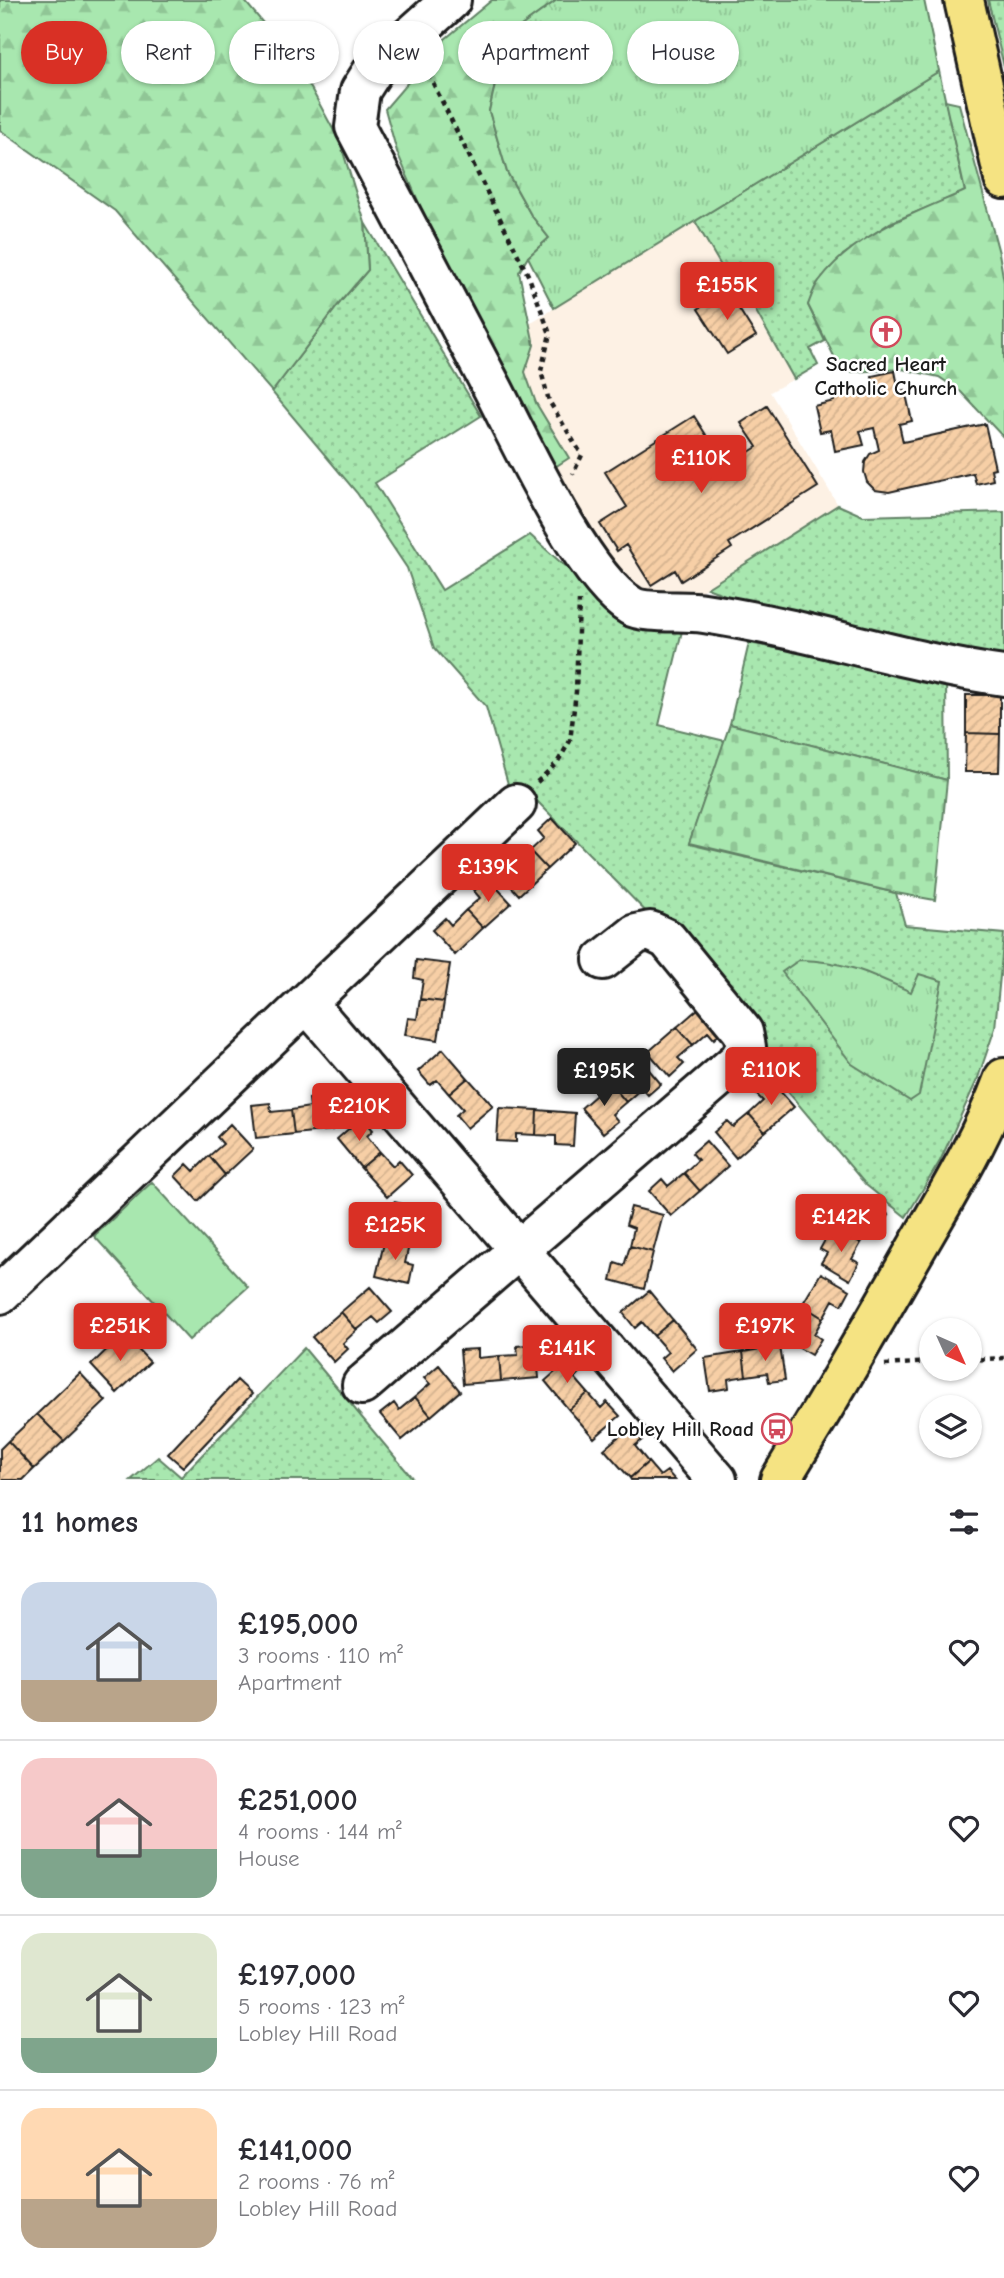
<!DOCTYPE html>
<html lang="en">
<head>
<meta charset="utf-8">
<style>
  :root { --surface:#fff; --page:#f2f2f3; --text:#2b2b33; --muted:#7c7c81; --line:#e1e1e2; --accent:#d93025 }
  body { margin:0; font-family:"Comic Neue",sans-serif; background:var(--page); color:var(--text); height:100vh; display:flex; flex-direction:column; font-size:26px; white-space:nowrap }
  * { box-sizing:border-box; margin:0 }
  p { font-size:23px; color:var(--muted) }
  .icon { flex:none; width:38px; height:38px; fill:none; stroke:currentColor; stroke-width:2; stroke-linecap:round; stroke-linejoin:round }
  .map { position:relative; height:1480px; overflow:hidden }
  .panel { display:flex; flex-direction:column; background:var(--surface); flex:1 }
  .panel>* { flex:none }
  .hud { position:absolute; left:21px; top:21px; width:962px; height:63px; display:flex; gap:14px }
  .needle { width:46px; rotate:135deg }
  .controls { position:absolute; left:919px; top:1318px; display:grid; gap:14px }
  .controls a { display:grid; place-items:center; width:63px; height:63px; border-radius:50%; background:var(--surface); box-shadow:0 2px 5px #0004; font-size:35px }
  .price { position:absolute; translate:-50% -60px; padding:0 16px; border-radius:7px; background:var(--accent); color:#fff; font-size:23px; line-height:46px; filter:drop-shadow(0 2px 4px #0008) }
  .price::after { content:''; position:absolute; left:50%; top:42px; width:21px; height:16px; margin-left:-10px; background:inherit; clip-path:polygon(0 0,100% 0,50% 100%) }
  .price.current { background:#222; color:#fff }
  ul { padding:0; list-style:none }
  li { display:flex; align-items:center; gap:21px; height:175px; padding:0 21px }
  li+li { border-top:2px solid var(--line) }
  li span { display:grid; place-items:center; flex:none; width:196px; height:140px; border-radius:21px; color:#555 }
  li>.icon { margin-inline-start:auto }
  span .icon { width:84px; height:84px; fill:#fffc; stroke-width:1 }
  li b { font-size:30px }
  h2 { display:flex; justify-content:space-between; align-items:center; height:84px; padding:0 21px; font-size:30px }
  .chip { padding:0 24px; border-radius:32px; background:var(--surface); box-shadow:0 2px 5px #0004; font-size:24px; line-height:63px }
  .chip.current { background:var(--accent); color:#fff }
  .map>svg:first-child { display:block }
  .built { fill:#fdf1e4 }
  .grass { fill:url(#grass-dots); stroke:#628266; stroke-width:2 }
  .forest { fill:url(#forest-firs); stroke:#628266; stroke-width:2 }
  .cemetery { fill:url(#cemetery-stones); stroke:#628266; stroke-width:2 }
  .park { fill:url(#park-tufts); stroke:#628266; stroke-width:2 }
  .pitch { fill:#a8e7af; stroke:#628266; stroke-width:2 }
  .building { fill:url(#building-hatch); stroke:#1c1c1c; stroke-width:2 }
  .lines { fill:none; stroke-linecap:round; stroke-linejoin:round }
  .minor-casing { stroke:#1c1c1c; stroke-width:44 }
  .highway-casing { stroke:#1c1c1c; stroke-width:44 }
  .path { stroke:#1c1c1c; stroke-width:4.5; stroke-dasharray:5 5; stroke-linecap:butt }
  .minor { stroke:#fff; stroke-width:38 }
  .highway { stroke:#f5e382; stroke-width:38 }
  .labels { text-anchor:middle; stroke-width:5; stroke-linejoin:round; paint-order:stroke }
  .poi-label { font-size:21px; font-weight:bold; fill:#1c1c1c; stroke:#fff }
</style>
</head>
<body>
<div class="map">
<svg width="1004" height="1480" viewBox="0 0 1004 1480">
  <defs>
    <pattern id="grass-dots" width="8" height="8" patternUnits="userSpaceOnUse" patternTransform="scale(1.75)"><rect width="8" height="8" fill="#a8e7af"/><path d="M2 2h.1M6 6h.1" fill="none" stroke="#90c696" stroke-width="1.8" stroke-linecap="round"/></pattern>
    <pattern id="forest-firs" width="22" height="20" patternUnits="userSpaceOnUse" patternTransform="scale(1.75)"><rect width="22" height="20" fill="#a8e7af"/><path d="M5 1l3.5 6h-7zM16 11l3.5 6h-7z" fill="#90c696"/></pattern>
    <pattern id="cemetery-stones" width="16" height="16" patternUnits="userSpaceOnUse" patternTransform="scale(1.75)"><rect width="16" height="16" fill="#a8e7af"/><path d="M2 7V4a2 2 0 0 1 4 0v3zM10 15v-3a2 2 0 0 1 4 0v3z" fill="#90c696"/></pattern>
    <pattern id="park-tufts" width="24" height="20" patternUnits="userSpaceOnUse" patternTransform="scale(1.75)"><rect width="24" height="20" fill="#a8e7af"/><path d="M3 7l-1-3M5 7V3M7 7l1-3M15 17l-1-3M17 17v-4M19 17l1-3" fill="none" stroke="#90c696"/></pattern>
    <pattern id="building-hatch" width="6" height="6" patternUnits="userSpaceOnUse" patternTransform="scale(1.75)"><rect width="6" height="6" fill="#f7cfa6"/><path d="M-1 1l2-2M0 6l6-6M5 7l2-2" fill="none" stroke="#d3b18e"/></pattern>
  </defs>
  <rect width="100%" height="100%" fill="#fff"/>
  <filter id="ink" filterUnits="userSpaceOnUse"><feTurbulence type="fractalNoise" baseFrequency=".0143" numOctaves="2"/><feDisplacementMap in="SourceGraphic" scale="14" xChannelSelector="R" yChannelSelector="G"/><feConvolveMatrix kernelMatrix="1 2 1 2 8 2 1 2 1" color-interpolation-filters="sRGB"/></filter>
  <g filter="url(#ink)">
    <path class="built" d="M695 221 731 284 739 281 794 379 770 392 838 505 707 588 682 598H651L630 587 547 472 569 458 536 403 525 372 534 345 530 323Z"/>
    <path class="grass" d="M988 0H1004V67Z
      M939 71 965 192 890 223 843 255 808 305 825 341 810 349 818 365 794 379 739 281 732 285 695 221Z
      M365 223 481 416 375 483 442 590 530 535 604 601 683 627 659 725 725 741 689 844 896 893 905 925 1004 934 995 1028 978 1078 940 1161 906 1217 866 1185 753 1050 664 930 532 796 510 791 486 707 434 648 407 568 357 493 272 392 342 300 368 270Z
      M838 505 863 516 1004 512V658L887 639 751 605 707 588Z
      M749 643 946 680 947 780 730 724Z
      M304 1348 414 1480H131L158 1457 181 1477Z"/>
    <path class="forest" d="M0 0H244L300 68 340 142 365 223 368 270 342 300 272 392 115 211 0 130Z
      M492 0H557L506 37 489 111 507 172 531 215 549 238 528 257 519 272 534 345 525 372 536 403 569 458 547 472 418 201 397 152 385 109 445 39Z
      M945 101 959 104 999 253 1004 282V438L961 392 939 377 902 369 852 372 839 366 808 305C811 297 814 287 819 281 855 233 913 214 965 191Z"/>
    <path class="cemetery" d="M730 724 947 780 935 900 896 893 689 843Z"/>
    <path class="park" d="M557 0H924L939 71 554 308 528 257 549 238 531 215 507 172 489 111 506 37Z
      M799 960C845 961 870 973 911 992L919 974 942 981 919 1095 910 1101 852 1064 782 972Z"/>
    <path class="pitch" d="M152 1182 248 1287 189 1340 94 1236Z"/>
    <path class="building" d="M727 290 756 336 727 354 698 309Z
      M895 371 899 391 905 390 912 421 899 424 903 442 985 424 995 468 991 469 993 480 976 484 973 473 889 492 875 490 867 482 864 472 865 462 870 454 879 450 874 428 860 431 864 445 835 451 831 430 820 432 814 406 834 401 833 396 874 386 872 376Z
      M767 406 818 487 729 543 732 548 681 581 675 570 651 585 626 545 617 551 600 524 627 507 605 472 694 416 726 466 757 447 741 423Z
      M966 695H1000V734L966 733Z
      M966 733 1000 734 999 772H965Z
      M552 818 575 843 547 869 530 851 544 838 538 831Z
      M530 851 547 869 519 895 496 870 509 858 515 865Z
      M488 878 511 903 483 928 466 910 480 898 474 891Z
      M466 910 483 928 455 955 432 930 445 918 451 925Z
      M416 960 450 964 444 1002 420 999 423 980 414 978Z
      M420 999 444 1002 438 1040 405 1035 408 1018 417 1019Z
      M706 1002 727 1027 714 1039 708 1032 693 1045 677 1027Z
      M677 1027 693 1045 678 1058 684 1064 670 1077 648 1052Z
      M443 1049 468 1078 449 1094 437 1080 430 1085 418 1071Z
      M639 1058 661 1084 648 1095 642 1088 626 1102 610 1083Z
      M468 1078 493 1106 467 1128 456 1115 463 1109 449 1094Z
      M772 1082 794 1107 765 1132 749 1114 763 1101 757 1095Z
      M610 1083 626 1102 612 1114 618 1121 603 1133 581 1108Z
      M328 1097 332 1130 294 1134 291 1110 310 1107 309 1099Z
      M270 1103 271 1112 291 1110 294 1134 256 1138 252 1105Z
      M499 1108 537 1110 536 1135 516 1134V1142L497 1141Z
      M537 1110 575 1113 573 1146 556 1145V1136L536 1135Z
      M749 1114 765 1132 736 1158 714 1132 727 1121 733 1127Z
      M362 1117 373 1130 367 1136 380 1152 361 1168 337 1139Z
      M230 1124 253 1149 225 1175 209 1156 223 1144 217 1137Z
      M706 1141 728 1166 700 1191 684 1173 698 1160 692 1153Z
      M380 1152 393 1166 399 1160 412 1175 387 1197 361 1168Z
      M209 1156 225 1175 198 1201 175 1176 187 1164 194 1171Z
      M684 1173 700 1191 671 1216 649 1191 662 1179 668 1186Z
      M860 1198 889 1215 880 1229 872 1225 861 1243 840 1230Z
      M394 1202 427 1210 423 1227 414 1225 409 1245 385 1239Z
      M631 1207 663 1215 653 1252 630 1246 634 1228 626 1225Z
      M840 1230 861 1243 852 1259 859 1263 850 1280 821 1263 827 1253 820 1249 830 1231 837 1235Z
      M385 1239 409 1245 405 1263 413 1265 409 1284 376 1276Z
      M630 1246 653 1252 644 1289 611 1280 615 1263 624 1266Z
      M821 1273 850 1290 842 1305 833 1300 823 1318 802 1305Z
      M370 1287 392 1312 379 1323 373 1317 357 1330 341 1312Z
      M649 1291 673 1320 654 1336 642 1322 635 1328 623 1313Z
      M802 1305 823 1318 814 1334 821 1339 811 1355 782 1338Z
      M341 1312 357 1330 343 1343 348 1349 334 1362 312 1337Z
      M673 1320 697 1349 672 1371 661 1358 668 1352 654 1336Z
      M123 1334 150 1362 117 1393 91 1365Z
      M536 1344 539 1378 501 1381 499 1356 518 1355 517 1346Z
      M780 1346 785 1380 769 1382 767 1373 746 1376 743 1352Z
      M478 1349V1358L499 1356 501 1381 463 1384 460 1350Z
      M743 1352 746 1376 728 1379 729 1388 710 1391 705 1358Z
      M570 1359 581 1372 575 1378 588 1393 569 1410 545 1381Z
      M439 1365 460 1391 431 1416 415 1397 430 1384 424 1378Z
      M80 1373 106 1401 64 1441 37 1414Z
      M237 1380 252 1394 183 1467 168 1454Z
      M588 1393 601 1408 607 1402 620 1416 594 1438 569 1410Z
      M415 1397 431 1416 402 1440 380 1414 394 1403 399 1410Z
      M37 1414 64 1441 34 1469 8 1441Z
      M630 1427 642 1440 635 1446 648 1462 630 1478 604 1449Z
      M8 1441 34 1469 23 1480H0V1449Z
      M648 1462 660 1476 667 1471 675 1480H631L630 1478Z"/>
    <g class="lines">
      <g class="minor-casing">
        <path id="minor" d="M451 0 374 69 360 91 355 127C401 214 447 302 493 389 520 441 583 578 631 606 644 614 685 610 704 613 805 628 903 662 1004 676
          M307 1003 717 1480
          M0 1294 516 804
          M362 1385 739 1060 746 1047 743 1032 667 939 650 931 636 934 603 960"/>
      </g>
      <g class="highway-casing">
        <path id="highway" d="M964 0 1004 179
          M780 1480C826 1405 870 1330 913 1254 946 1197 981 1140 1004 1078"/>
      </g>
      <path class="path" d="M424 65 529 277 550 334 541 371 549 401 582 455 573 474
        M537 782 557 763 570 741 576 692 579 601
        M970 1360 1004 1358
        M885 1365 931 1362"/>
      <use href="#minor" class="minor"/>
      <use href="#highway" class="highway"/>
    </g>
  </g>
  <defs>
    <g id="church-ring" transform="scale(1.575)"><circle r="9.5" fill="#fff" stroke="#d1495b" stroke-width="1.5"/><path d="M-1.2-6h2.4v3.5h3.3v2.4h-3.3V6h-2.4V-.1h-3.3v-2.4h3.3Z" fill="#d1495b"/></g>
    <g id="bus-ring" transform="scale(1.575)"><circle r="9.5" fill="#fff" stroke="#d1495b" stroke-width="1.5"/><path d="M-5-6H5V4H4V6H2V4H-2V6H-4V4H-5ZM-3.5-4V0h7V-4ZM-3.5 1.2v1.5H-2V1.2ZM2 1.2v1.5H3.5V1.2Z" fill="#d1495b"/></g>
  </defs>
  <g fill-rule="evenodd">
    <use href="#church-ring" x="886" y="332"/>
    <use href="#bus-ring" x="777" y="1429"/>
  </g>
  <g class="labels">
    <g class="poi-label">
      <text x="886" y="371">Sacred Heart<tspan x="886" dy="24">Catholic Church</tspan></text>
      <text x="754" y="1436" text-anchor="end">Lobley Hill Road</text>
    </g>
  </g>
</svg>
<div class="controls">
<a><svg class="needle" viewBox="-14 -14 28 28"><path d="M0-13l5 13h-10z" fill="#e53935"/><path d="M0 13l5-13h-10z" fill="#7c7c81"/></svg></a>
<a><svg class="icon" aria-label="layers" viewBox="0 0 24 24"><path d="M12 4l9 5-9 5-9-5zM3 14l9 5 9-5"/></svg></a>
</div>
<b class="price" style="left:727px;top:322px">£155K</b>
<b class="price" style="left:701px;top:495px">£110K</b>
<b class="price" style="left:488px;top:904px">£139K</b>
<b class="price" style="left:771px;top:1107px">£110K</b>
<b class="price current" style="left:604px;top:1108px">£195K</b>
<b class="price" style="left:359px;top:1143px">£210K</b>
<b class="price" style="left:841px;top:1254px">£142K</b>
<b class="price" style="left:395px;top:1262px">£125K</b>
<b class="price" style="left:120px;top:1363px">£251K</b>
<b class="price" style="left:765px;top:1363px">£197K</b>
<b class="price" style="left:567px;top:1385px">£141K</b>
<div class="hud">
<a class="chip current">Buy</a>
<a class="chip">Rent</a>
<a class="chip">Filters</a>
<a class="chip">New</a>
<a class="chip">Apartment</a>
<a class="chip">House</a>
</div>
</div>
<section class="panel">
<h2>11 homes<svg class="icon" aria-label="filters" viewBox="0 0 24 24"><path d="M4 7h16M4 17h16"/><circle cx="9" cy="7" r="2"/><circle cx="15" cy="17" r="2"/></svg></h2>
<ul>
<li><span style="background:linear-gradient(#c9d6e8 70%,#b9a48a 0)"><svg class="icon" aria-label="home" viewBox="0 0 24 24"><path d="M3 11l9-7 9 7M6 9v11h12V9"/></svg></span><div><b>£195,000</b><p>3 rooms · 110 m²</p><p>Apartment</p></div><svg class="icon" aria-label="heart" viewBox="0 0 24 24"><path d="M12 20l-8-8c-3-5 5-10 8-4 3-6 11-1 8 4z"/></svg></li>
<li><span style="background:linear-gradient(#f6c9c9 65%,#7fa58c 0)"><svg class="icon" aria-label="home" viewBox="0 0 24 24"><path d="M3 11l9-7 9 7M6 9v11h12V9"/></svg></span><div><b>£251,000</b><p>4 rooms · 144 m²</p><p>House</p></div><svg class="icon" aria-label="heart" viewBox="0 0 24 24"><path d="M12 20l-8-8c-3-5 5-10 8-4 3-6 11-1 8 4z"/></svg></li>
<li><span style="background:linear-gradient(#dfe7d0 75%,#7fa58c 0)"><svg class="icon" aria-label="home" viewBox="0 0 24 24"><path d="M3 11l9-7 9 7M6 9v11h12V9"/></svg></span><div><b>£197,000</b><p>5 rooms · 123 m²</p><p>Lobley Hill Road</p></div><svg class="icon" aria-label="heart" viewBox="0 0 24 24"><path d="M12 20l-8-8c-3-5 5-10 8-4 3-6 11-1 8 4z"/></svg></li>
<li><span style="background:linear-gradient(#ffd9b3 65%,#b9a48a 0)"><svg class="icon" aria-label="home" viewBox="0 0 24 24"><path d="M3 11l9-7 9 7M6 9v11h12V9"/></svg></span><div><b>£141,000</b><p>2 rooms · 76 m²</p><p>Lobley Hill Road</p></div><svg class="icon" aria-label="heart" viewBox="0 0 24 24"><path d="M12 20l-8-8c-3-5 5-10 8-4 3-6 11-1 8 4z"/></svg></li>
</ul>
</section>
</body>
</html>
